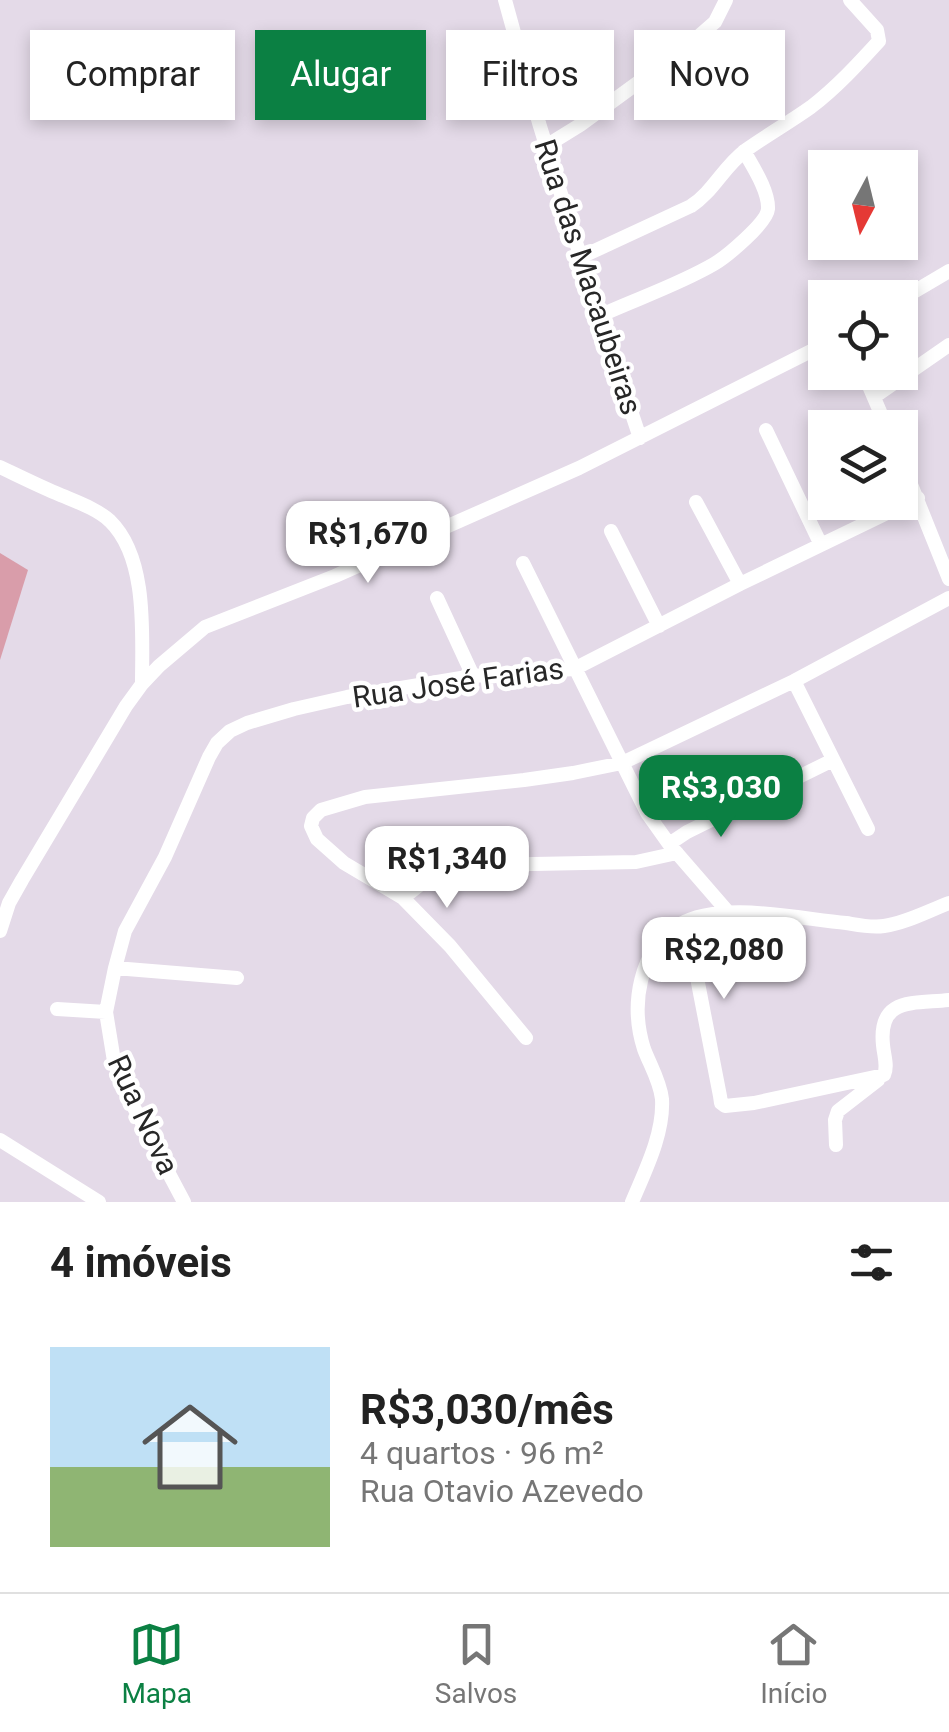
<!DOCTYPE html>
<html lang="pt">
<head>
<meta charset="utf-8">
<style>
  :root { --surface:#fff; --page:#f2f2f2; --text:#222; --muted:#767676; --line:#e0e0e0; --accent:#0b8043 }
  body { margin:0; font-family:Roboto,sans-serif; background:var(--page); color:var(--text); height:100vh; display:flex; flex-direction:column; font-size:38px; white-space:nowrap }
  * { box-sizing:border-box; margin:0 }
  p { font-size:32px; color:var(--muted) }
  .icon { flex:none; width:55px; height:55px; fill:none; stroke:currentColor; stroke-width:2; stroke-linecap:round; stroke-linejoin:round }
  .map { position:relative; height:1202px; overflow:hidden }
  .side { display:flex; flex-direction:column; background:var(--surface); flex:1 }
  .side>* { flex:none }
  .banner { position:absolute; left:30px; top:30px; width:890px; height:90px; display:flex; gap:20px }
  .needle { width:65px; rotate:187deg }
  .controls { position:absolute; left:808px; top:150px; display:grid; gap:20px }
  .controls a { display:grid; place-items:center; width:110px; height:110px; border-radius:0px; background:var(--surface); box-shadow:0 5px 15px #0003; font-size:50px }
  .price { position:absolute; translate:-50% -85px; padding:0 22px; border-radius:20px; background:#fff; color:#222; font-size:32px; line-height:65px; filter:drop-shadow(0 2px 5px #0008) }
  .price::after { content:''; position:absolute; left:50%; top:60px; width:30px; height:22px; margin-left:-15px; background:inherit; clip-path:polygon(0 0,100% 0,50% 100%) }
  .price.on { background:var(--accent); color:#fff }
  ul { padding:0; list-style:none }
  li { display:flex; align-items:center; gap:30px; height:250px; padding:0 50px }
  li+li { border-top:2px solid var(--line) }
  li span { display:grid; place-items:center; flex:none; width:280px; height:200px; border-radius:0px; color:#555 }
  li>.icon { margin-inline-start:auto }
  span .icon { width:120px; height:120px; fill:#fffc; stroke-width:1 }
  li b { font-size:42px }
  h2 { display:flex; justify-content:space-between; align-items:center; height:120px; padding:0 50px; font-size:42px }
  .pill { padding:0 35px; border-radius:0px; background:var(--surface); box-shadow:0 5px 15px #0003; font-size:35px; line-height:90px }
  .pill.on { background:var(--accent); color:#fff }
  .menu { display:flex; justify-content:space-around; align-items:center; height:140px; border-top:2px solid var(--line); background:var(--surface); font-size:28px; color:var(--muted) }
  .menu a { display:grid; justify-items:center; gap:5px }
  .menu .on { color:var(--accent) }
  .map>svg:first-child { display:block }
  .green { fill:#d99daa }
  .lines { fill:none; stroke-linecap:round; stroke-linejoin:round }
  .minor { stroke:#fff; stroke-width:14 }
  .labels { text-anchor:middle; stroke-width:9; stroke-linejoin:round; paint-order:stroke }
  .street-label { font-size:30px; fill:#272727; stroke:#fff }
</style>
</head>
<body>
<div class="map">
<svg width="949" height="1202" viewBox="0 0 949 1202">
  <rect width="100%" height="100%" fill="#e4dae8"/>
  <path class="green" d="M0 553 28 570 0 660Z"/>
  <g class="lines">
    <path class="minor" d="M505 0 539 123 592 294 640 438
      M546 146 580 125 684 49 715 22 726 0
      M581 257 691 206C713 192 724 166 746 150 767 135 790 122 811 107 836 88 858 64 879 41L877 30 850 0
      M900 300 949 271
      M599 316C636 299 678 285 714 264 726 257 767 223 768 209 769 191 753 167 744 151
      M863 372 887 428
      M874 397 949 345
      M766 430 821 545
      M900 457 949 579
      M0 467C19 476 37 485 56 493 74 501 96 508 110 521 148 558 142 635 142 684
      M696 502 740 584
      M611 531 659 626
      M523 563 647 813 669 844 728 912
      M437 598 473 676
      M794 681 868 829
      M669 844 687 832 833 760
      M403 898 431 876 454 869 488 865 636 862 677 853
      M686 921 720 1096 721 1103 725 1106 754 1103 884 1075C888 1066 884 1056 883 1045 878 997 913 1004 949 1000
      M0 931 9 903 22 880 126 706 142 684 159 666 205 627 335 576 579 468 825 344
      M115 968 125 931 165 857 209 757 217 743 230 731 247 723 294 709 347 697 473 676 574 669 740 584 918 498
      M57 1009 106 1012
      M526 1038 450 946 403 898 344 863 317 839 311 826 313 818 321 810 365 797 524 780 573 773 622 763 794 681 949 598
      M0 1140 99 1202
      M836 1145 835 1120 838 1111 878 1080
      M184 1202 122 1085 114 1061 106 1012 115 968 237 978
      M632 1202C645 1171 664 1134 662 1099 660 1081 650 1065 644 1049 630 1005 639 950 679 925 720 900 799 919 846 923 858 925 871 928 884 926 906 923 928 911 949 903"/>
  </g>
  <g class="labels">
    <g class="street-label">
      <text transform="translate(588 277) rotate(72)" y="10">Rua das Macaubeiras</text>
      <text transform="translate(458 683) rotate(-8)" y="10">Rua José Farias</text>
      <text transform="translate(143 1115) rotate(65)" y="10">Rua Nova</text>
    </g>
  </g>
</svg>
<div class="controls">
<a><svg class="needle" viewBox="-14 -14 28 28"><path d="M0-13l5 13h-10z" fill="#e53935"/><path d="M0 13l5-13h-10z" fill="#767676"/></svg></a>
<a><svg class="icon" aria-label="locate" viewBox="0 0 24 24"><circle cx="12" cy="12" r="6"/><path d="M12 2v4M12 18v4M2 12h4M18 12h4"/></svg></a>
<a><svg class="icon" aria-label="layers" viewBox="0 0 24 24"><path d="M12 4l9 5-9 5-9-5zM3 14l9 5 9-5"/></svg></a>
</div>
<b class="price" style="left:368px;top:586px">R$1,670</b>
<b class="price on" style="left:721px;top:840px">R$3,030</b>
<b class="price" style="left:447px;top:911px">R$1,340</b>
<b class="price" style="left:724px;top:1002px">R$2,080</b>
<div class="banner">
<a class="pill">Comprar</a>
<a class="pill on">Alugar</a>
<a class="pill">Filtros</a>
<a class="pill">Novo</a>
</div>
</div>
<section class="side">
<h2>4 imóveis<svg class="icon" aria-label="filters" viewBox="0 0 24 24"><path d="M4 7h16M4 17h16"/><circle cx="9" cy="7" r="2"/><circle cx="15" cy="17" r="2"/></svg></h2>
<ul>
<li><span style="background:linear-gradient(#bfe0f5 60%,#8fb573 0)"><svg class="icon" aria-label="home" viewBox="0 0 24 24"><path d="M3 11l9-7 9 7M6 9v11h12V9"/></svg></span><div><b>R$3,030/mês</b><p>4 quartos · 96 m²</p><p>Rua Otavio Azevedo</p></div></li>
</ul>
</section>
<nav class="menu">
<a class="on"><svg class="icon" aria-label="map" viewBox="0 0 24 24"><path d="M3 6l6-2 6 2 6-2v14l-6 2-6-2-6 2zM9 4v14M15 6v14"/></svg>Mapa</a>
<a><svg class="icon" aria-label="saved" viewBox="0 0 24 24"><path d="M7 4h10v16l-5-4-5 4z"/></svg>Salvos</a>
<a><svg class="icon" aria-label="home" viewBox="0 0 24 24"><path d="M3 11l9-7 9 7M6 9v11h12V9"/></svg>Início</a>
</nav>
</body>
</html>
